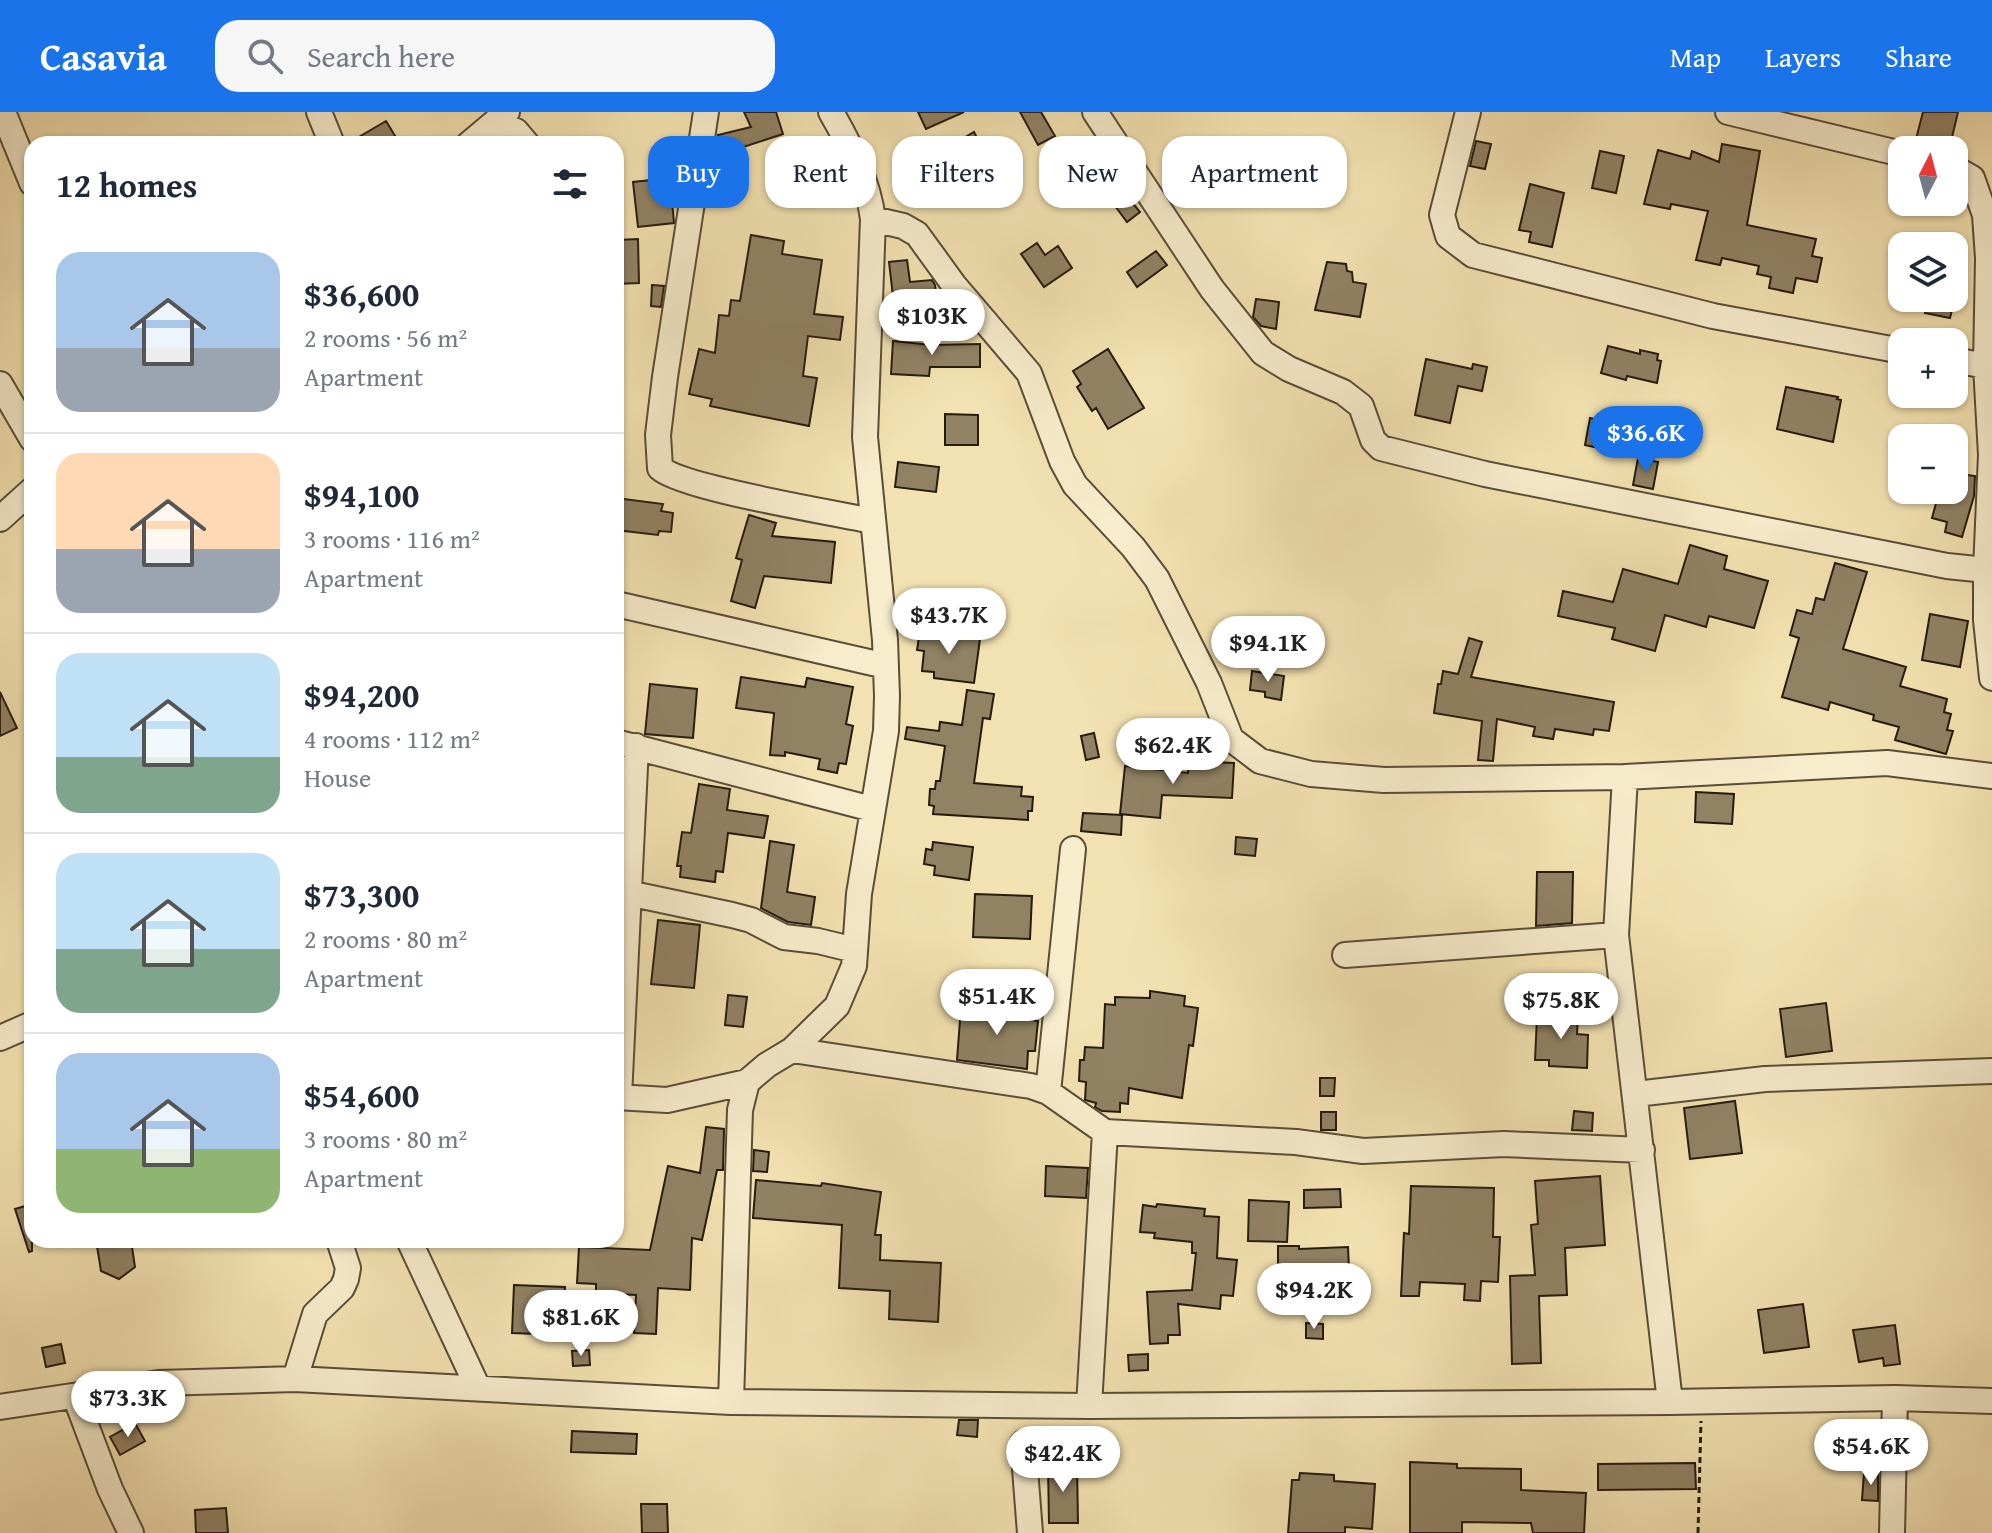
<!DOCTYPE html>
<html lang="en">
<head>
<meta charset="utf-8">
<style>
  :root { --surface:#fff; --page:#f6f6f7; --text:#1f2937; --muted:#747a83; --line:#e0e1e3; --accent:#1a73e8 }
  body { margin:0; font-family:"Gentium Book Plus",serif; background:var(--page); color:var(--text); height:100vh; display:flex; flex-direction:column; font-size:30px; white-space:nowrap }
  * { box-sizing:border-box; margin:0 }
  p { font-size:26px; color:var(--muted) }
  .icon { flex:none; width:44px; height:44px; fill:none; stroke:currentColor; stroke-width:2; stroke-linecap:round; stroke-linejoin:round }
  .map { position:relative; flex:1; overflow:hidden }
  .side { position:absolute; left:24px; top:24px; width:600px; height:1112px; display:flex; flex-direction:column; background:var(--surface); border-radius:24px; box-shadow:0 2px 6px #0004 }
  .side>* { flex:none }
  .hud { position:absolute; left:648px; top:24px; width:760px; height:72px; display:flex; gap:16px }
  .needle { width:52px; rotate:6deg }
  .controls { position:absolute; left:1888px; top:24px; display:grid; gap:16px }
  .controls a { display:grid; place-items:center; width:80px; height:80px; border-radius:16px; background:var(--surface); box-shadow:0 2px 6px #0004; font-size:40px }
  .price { position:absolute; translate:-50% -68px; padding:0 18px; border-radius:28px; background:#fff; color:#222; font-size:26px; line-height:52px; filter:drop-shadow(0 2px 4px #0008) }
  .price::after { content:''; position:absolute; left:50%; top:48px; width:24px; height:18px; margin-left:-12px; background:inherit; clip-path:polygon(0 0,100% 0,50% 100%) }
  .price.active { background:var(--accent); color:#fff }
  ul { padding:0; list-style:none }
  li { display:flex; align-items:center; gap:24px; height:200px; padding:0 32px }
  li+li { border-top:2px solid var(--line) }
  li span { display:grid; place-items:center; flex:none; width:224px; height:160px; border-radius:24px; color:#555 }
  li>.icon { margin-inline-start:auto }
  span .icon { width:96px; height:96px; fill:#fffc; stroke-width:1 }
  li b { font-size:34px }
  h2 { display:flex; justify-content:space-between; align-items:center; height:96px; padding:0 32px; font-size:34px }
  .chip { padding:0 28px; border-radius:24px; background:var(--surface); box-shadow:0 2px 6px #0004; font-size:28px; line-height:72px }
  .chip.active { background:var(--accent); color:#fff }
  header { display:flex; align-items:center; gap:48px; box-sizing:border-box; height:112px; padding:0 40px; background:var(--accent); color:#fff }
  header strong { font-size:38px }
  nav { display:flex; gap:44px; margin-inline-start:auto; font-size:28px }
  .search { width:560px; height:72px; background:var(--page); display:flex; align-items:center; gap:20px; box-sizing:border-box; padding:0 28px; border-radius:24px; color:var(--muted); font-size:30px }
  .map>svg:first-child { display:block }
  .building { fill:#918264; stroke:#261b10; stroke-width:2 }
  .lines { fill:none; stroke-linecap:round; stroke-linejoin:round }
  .minor-casing { stroke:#594d38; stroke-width:28 }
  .path { stroke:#261b10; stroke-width:3; stroke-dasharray:6 4; stroke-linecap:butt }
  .minor { stroke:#f7eccc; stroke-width:24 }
</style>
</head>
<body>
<header>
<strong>Casavia</strong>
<div class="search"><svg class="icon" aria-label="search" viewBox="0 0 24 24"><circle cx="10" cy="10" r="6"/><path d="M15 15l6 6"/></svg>Search here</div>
<nav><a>Map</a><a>Layers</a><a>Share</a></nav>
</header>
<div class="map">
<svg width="1992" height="1421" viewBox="0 0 1992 1421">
  <rect width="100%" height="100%" fill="#f3e2b1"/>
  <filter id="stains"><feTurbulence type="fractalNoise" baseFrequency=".0025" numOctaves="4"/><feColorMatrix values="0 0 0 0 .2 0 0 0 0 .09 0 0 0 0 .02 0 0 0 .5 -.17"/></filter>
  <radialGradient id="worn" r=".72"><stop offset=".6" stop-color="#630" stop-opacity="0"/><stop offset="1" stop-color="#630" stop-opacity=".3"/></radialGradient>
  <path class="building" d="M744 0H776L783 22 737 37 738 41 724 45 718 23 751 15Z
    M918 0H964L926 17Z
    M1020 0H1041L1055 24 1038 33Z
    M1923 0H1958L1949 38 1915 31Z
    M386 9 400 32H347Z
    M974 20 986 44 952 65 949 59 939 65 928 47Z
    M1476 29 1491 32 1485 57 1470 54Z
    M1722 32 1760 39 1747 113 1816 127 1812 144 1822 146 1817 170 1796 166 1793 181 1769 176 1771 165 1757 162 1759 154 1722 146 1720 153 1696 148 1708 99 1671 92 1670 97 1644 92 1658 38 1690 47 1692 39 1719 50Z
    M1600 39 1624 44 1616 81 1592 76Z
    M670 66 674 111 638 115 633 70Z
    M1530 72 1564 81 1552 135 1529 130 1531 120 1519 118Z
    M1127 84 1140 100 1127 110 1115 94Z
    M751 123 784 129 782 142 822 148 814 202 843 205 840 228 808 224 803 264 817 266 809 314 710 294 712 287 689 282 699 237 715 241 719 203 729 204 731 188 740 189Z
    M638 127 639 171 616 172V128Z
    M1037 131 1045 143 1058 134 1072 156 1044 175 1021 142Z
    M1156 139 1167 153 1137 175 1127 160Z
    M907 148 910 170 932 168 935 173 937 189 894 193 889 150Z
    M1327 150 1346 152 1347 159 1352 160 1353 170 1366 172 1360 205 1315 198Z
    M652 173 664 174 661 195 651 194Z
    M1928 186H1955L1950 206 1925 201Z
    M1256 187 1279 190 1276 217 1261 214 1253 205Z
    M893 229 931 233 980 232V255H930L929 264 891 262Z
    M1608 234 1640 242V238L1658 242 1657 248 1661 249 1657 271 1627 264 1626 268 1601 261Z
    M1108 237 1144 296 1108 317 1096 296 1092 299 1077 275 1081 272 1073 259Z
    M1426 247 1472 257 1473 252 1487 255 1482 279 1458 274 1450 311 1415 303Z
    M1786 275 1838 285 1837 287 1841 288 1833 330 1777 317Z
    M945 302 978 303V333H945Z
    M1590 306 1644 318 1638 345 1585 333Z
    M1638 346 1658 350 1653 377 1633 373Z
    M898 350 939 355 936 380 895 375Z
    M1954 361 1975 364 1974 384 1962 425 1945 420 1947 410 1932 406 1938 384 1943 386 1944 378H1954Z
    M616 386 663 392 661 399 673 401 671 420 659 419 658 423 616 418Z
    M749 403 776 411 772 424 835 430 831 471 764 464 755 496 731 489 742 448 736 446Z
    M1690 433 1727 444 1724 457 1768 469 1754 516 1709 504 1706 515 1665 503 1655 539 1612 527 1615 516 1558 504 1563 479 1613 490 1623 457 1678 472Z
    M1835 451 1867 460 1843 537 1906 555 1900 574 1947 587 1944 600 1951 602 1947 618 1953 619 1946 642 1895 628 1899 615 1873 608 1874 603 1830 590 1828 598 1782 585 1799 526 1790 523 1797 498 1812 502 1816 486 1824 488Z
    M1930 502 1968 509 1960 555 1922 548Z
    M920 519 980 527 974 571 934 566V560L922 559 924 539 917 538Z
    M1469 526 1482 530 1471 565 1614 590 1609 619 1594 617 1593 623 1555 617 1553 627 1533 624 1535 615 1497 607 1493 649 1478 648 1482 609 1434 601 1438 572H1441L1443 559 1458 562Z
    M1252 559 1284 564 1281 588 1265 585V580L1250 578Z
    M741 565 805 575 807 566 853 575 846 612 853 614 846 652 839 651 837 661 818 657 820 647 785 640V644L770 643 774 601 736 596Z
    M650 572 697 577 693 626 645 622Z
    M967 578 994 582 990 607 983 606 974 671 1022 675 1021 684 1033 685 1032 699H1028V708L933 702 934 694 929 693 930 677H935L936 669H940L945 634 905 627 907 615 939 619 940 610 962 613Z
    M0 580 17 616 0 624Z
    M1094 621 1099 645 1086 648 1081 624Z
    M1189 649 1234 651 1232 686 1162 683 1160 706 1120 702 1125 654 1188 661Z
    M699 672 730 677 727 698 768 704 764 726 728 721 723 760 716 759 715 770 680 765 681 754H677L682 720 691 721Z
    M1696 680 1734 682 1732 712 1695 710Z
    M1083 701 1122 703 1121 723 1081 719Z
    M1236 725 1257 727 1255 744 1235 742Z
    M770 729 794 733 787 780 815 785 811 813 788 810 761 796Z
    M933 730 973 735 969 768 934 763 935 754 924 752 926 737 932 738Z
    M1537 760H1573L1572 811 1536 814Z
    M975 782 1032 784 1030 827 973 825Z
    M658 808 700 813 694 876 651 872Z
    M1150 879 1185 884 1184 894 1198 896 1193 934 1189 933 1182 986 1129 976 1128 992 1120 991V1000L1102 999 1095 995 1096 991 1085 988 1086 970 1079 969 1080 948H1084L1085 935 1103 936 1105 892 1115 893V885L1150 886Z
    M728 883 747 885 743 915 725 913Z
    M1826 891 1832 939 1786 945 1780 897Z
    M961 895 1032 900 1031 908 1038 909 1035 939H1028L1027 957 957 948Z
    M1550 899 1578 901 1577 922 1588 923 1587 956 1549 954V948H1535L1537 905H1550Z
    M1320 966H1335L1334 984H1320Z
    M1735 989 1742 1041 1690 1047 1684 996Z
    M1574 999 1593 1001 1592 1019 1572 1018Z
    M1321 1000H1336V1018H1321Z
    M706 1015 724 1017 723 1058H717L702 1128 692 1126 690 1178 658 1176 656 1222 634 1221 636 1183 596 1181V1172L577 1171 579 1135 650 1138 668 1054 700 1061Z
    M754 1038 769 1040 767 1060 753 1059Z
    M1046 1054 1088 1056 1086 1086 1045 1084Z
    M1600 1064 1605 1133 1565 1136 1567 1183 1539 1184 1541 1251 1512 1252 1510 1164 1535 1163 1531 1113 1538 1112 1535 1069Z
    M756 1068 821 1074 822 1071 881 1080 875 1123H881L880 1148 941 1151 938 1210 889 1207 890 1179 839 1176 842 1113 753 1106Z
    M1411 1074 1494 1076 1493 1125H1500L1498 1170 1481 1169 1480 1189 1464 1188 1465 1172 1420 1170 1419 1184H1401L1404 1121 1409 1122Z
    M1340 1077 1341 1095 1304 1096V1078Z
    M1249 1088 1289 1090 1287 1130 1248 1129Z
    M32 1092V1139L29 1140 15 1097Z
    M1157 1092 1205 1097 1204 1104 1219 1105 1217 1146 1237 1148 1233 1184 1221 1183 1220 1197 1178 1192 1180 1223H1168V1231L1150 1232 1147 1180 1192 1178 1196 1141H1192V1130L1154 1126 1155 1121 1140 1120 1143 1093 1156 1095Z
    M96 1128H115L132 1135 135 1155 119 1167 101 1159Z
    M1278 1134H1299V1137L1348 1135 1350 1180 1308 1182 1307 1153 1278 1152Z
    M514 1173 565 1175 563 1223 512 1221Z
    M1803 1192 1809 1235 1764 1241 1758 1198Z
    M1306 1211 1323 1212V1227L1306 1226Z
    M1895 1213 1900 1252 1884 1254 1883 1246 1859 1250 1853 1218Z
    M61 1232 65 1251 46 1255 42 1236Z
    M589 1238 590 1253 573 1254 572 1239Z
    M1148 1242V1258L1129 1259 1128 1243Z
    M959 1308H978L977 1325 957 1323Z
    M135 1311 145 1329 120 1343 110 1325Z
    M572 1319 637 1322 636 1342 571 1340Z
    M1410 1350 1457 1352V1356L1521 1357V1378L1586 1381 1584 1421H1533L1531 1411 1462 1410V1421H1410Z
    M1695 1351 1696 1377 1598 1378V1352Z
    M1077 1353 1078 1411H1049L1048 1354Z
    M1300 1361 1334 1363V1369L1375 1372 1372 1417 1345 1415V1421H1288L1292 1368H1299Z
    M1864 1361H1878V1389L1862 1388Z
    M641 1392H667L668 1421H642Z
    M226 1396 228 1421H196L195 1398Z"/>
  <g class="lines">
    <g class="minor-casing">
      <path id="minor" d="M3 0 32 71
        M319 0 332 32
        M706 0 665 265 658 323 660 356C681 376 835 401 873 409
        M1095 0 1212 177 1263 241 1289 257 1343 280 1361 294 1373 328 1381 336 1485 362 1947 454 1986 458V508L1992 566
        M1468 0 1442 103 1448 124 1473 143 1713 204 1902 239
        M1728 0 1902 42
        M496 9 516 19 527 32
        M469 32 507 0
        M1954 56 1972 66 1985 103 1988 146 1986 254 1991 343 1986 458
        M873 107 903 114 917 122 954 173 1029 261 1062 349 1075 373 1133 435 1157 467 1209 571 1231 627 1260 649 1311 662 1384 668 1625 665
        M1954 248 1986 254
        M0 272 32 327
        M0 407 32 378
        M616 492 886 554
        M616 630 872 697
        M628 781 732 803 751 808 784 825 818 829 855 838
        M1345 843 1616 823
        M0 926 32 912
        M792 938 1031 974 1048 980 1105 1020 1296 1030 1363 1039 1504 1032 1642 1038
        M1048 980 1073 737
        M1636 982 1765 967 1992 959
        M616 985 667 988 747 970
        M619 985 636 634
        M409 1128 478 1276
        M295 1267 315 1202 342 1176 346 1167 348 1156 339 1128
        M75 1284 110 1377 131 1421
        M731 1290 740 998 747 970 767 953 792 938 837 894 854 854 859 782 886 619 887 584 885 528 865 325 873 107C868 69 850 33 831 0
        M1670 1290 1616 823 1625 665 1887 651 1992 664
        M1089 1294 1105 1020
        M0 1295 159 1271 295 1267 731 1290 1089 1294 1670 1290 1895 1286 1992 1289
        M1023 1331 1030 1421
        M1892 1421 1895 1286"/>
    </g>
    <path class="path" d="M1698 1421 1701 1309"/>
    <use href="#minor" class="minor"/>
  </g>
  <rect width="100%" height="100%" filter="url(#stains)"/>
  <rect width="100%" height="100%" fill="url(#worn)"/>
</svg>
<div class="controls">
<a><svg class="needle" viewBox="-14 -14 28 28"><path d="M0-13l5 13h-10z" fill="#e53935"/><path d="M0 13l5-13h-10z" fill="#747a83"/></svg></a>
<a><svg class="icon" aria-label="layers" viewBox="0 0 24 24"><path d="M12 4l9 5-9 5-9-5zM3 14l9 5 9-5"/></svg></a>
<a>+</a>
<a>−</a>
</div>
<b class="price" style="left:932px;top:245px">$103K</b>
<b class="price active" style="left:1646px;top:362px">$36.6K</b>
<b class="price" style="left:949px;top:544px">$43.7K</b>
<b class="price" style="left:1268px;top:572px">$94.1K</b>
<b class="price" style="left:1173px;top:674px">$62.4K</b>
<b class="price" style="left:997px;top:925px">$51.4K</b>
<b class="price" style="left:1561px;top:929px">$75.8K</b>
<b class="price" style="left:1314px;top:1219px">$94.2K</b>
<b class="price" style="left:581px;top:1246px">$81.6K</b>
<b class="price" style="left:128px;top:1327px">$73.3K</b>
<b class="price" style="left:1871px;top:1375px">$54.6K</b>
<b class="price" style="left:1063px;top:1382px">$42.4K</b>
<div class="hud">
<a class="chip active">Buy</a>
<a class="chip">Rent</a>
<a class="chip">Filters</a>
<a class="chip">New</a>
<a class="chip">Apartment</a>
</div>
<section class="side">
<h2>12 homes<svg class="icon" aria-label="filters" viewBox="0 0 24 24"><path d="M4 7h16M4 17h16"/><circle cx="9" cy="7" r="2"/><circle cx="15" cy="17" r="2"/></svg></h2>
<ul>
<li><span style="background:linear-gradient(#a9c7e8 60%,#9aa5b1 0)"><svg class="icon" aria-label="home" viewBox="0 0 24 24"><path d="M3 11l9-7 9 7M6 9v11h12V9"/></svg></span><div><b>$36,600</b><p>2 rooms · 56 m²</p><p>Apartment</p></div></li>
<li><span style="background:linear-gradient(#ffd9b3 60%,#9aa5b1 0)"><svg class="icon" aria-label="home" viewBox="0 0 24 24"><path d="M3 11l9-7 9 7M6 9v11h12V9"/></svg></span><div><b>$94,100</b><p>3 rooms · 116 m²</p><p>Apartment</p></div></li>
<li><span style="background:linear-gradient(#bfe0f5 65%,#7fa58c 0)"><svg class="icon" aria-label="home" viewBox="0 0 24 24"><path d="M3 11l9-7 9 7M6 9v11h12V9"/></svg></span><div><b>$94,200</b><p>4 rooms · 112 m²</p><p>House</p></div></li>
<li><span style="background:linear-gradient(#bfe0f5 60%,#7fa58c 0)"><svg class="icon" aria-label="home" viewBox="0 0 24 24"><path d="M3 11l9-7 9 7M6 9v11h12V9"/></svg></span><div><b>$73,300</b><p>2 rooms · 80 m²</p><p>Apartment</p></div></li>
<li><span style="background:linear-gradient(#a9c7e8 60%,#8fb573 0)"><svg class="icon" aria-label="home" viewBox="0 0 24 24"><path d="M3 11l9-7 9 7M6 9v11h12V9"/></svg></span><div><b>$54,600</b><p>3 rooms · 80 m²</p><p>Apartment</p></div></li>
</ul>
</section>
</div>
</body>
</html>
